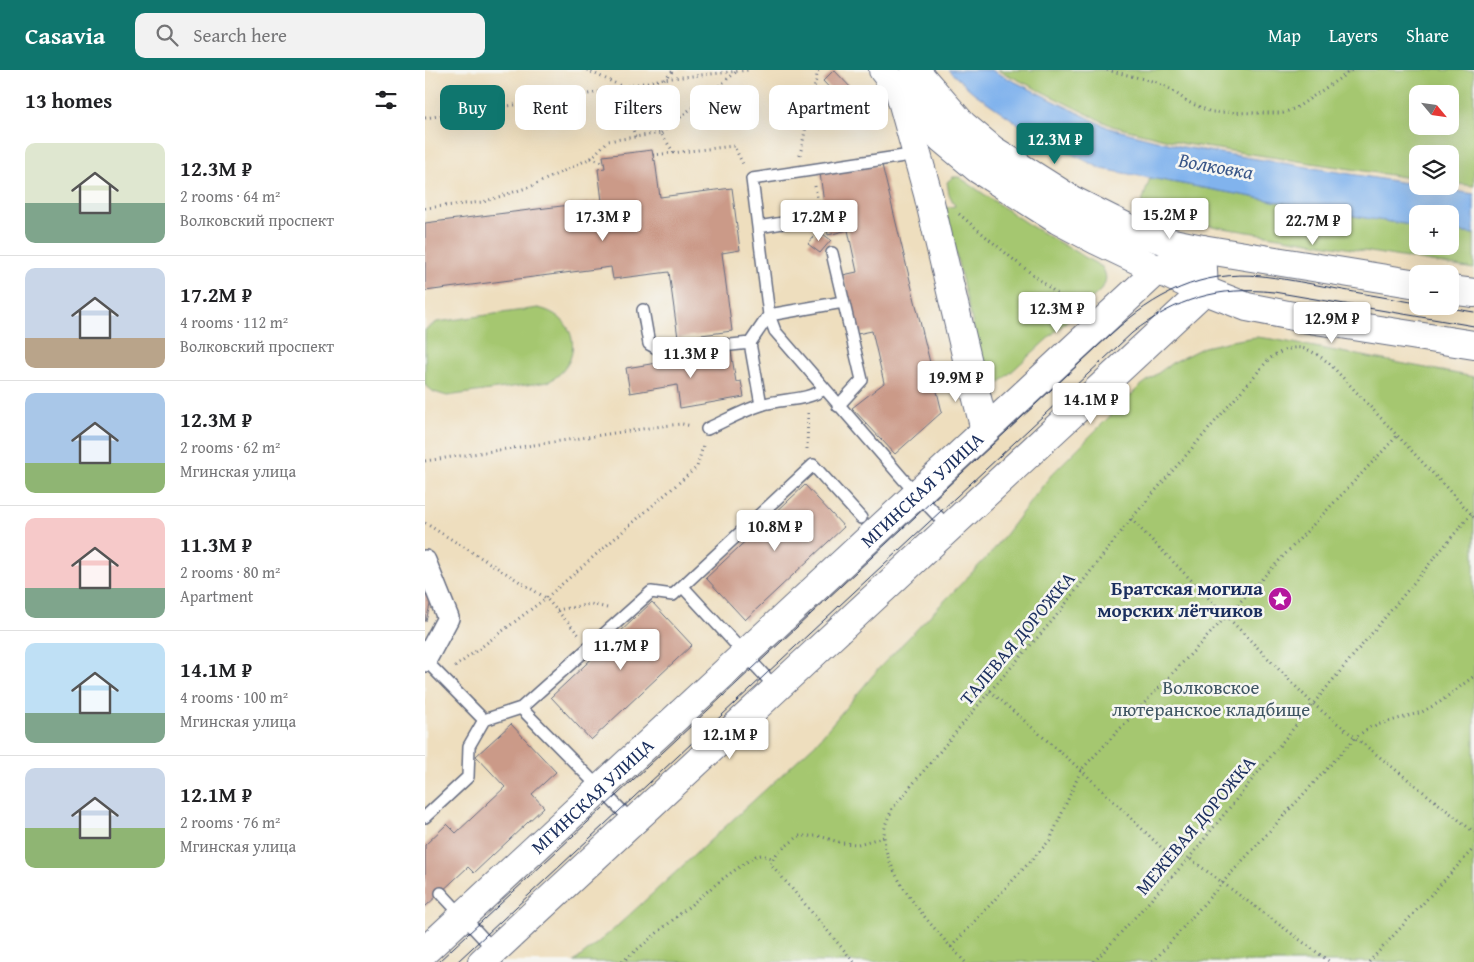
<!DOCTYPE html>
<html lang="en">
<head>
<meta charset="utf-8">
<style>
  :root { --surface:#fff; --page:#f2f2f2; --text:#202124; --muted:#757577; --line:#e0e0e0; --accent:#0f766e }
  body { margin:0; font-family:"Gentium Book Plus",serif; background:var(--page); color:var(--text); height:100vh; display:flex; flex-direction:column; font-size:19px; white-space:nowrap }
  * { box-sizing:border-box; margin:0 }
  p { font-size:16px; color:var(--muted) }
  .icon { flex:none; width:28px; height:28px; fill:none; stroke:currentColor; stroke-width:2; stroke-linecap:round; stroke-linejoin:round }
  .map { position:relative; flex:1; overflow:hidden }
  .sheet { display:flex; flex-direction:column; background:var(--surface); width:425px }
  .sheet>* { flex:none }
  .hud { position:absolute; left:15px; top:15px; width:475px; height:45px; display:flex; gap:10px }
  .needle { width:32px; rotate:119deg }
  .controls { position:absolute; left:984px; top:15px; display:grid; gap:10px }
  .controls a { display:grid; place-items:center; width:50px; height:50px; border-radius:10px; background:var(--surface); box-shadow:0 5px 20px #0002; font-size:25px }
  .price { position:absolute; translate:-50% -42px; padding:0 11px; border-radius:5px; background:#fff; color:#222; font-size:16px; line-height:32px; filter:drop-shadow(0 1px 2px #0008) }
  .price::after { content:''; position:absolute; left:50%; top:30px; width:15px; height:11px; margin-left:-8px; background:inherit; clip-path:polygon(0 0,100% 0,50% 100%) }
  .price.current { background:var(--accent); color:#fff }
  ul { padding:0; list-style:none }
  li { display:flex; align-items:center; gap:15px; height:125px; padding:0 25px }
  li+li { border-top:1px solid var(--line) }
  li span { display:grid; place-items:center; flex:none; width:140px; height:100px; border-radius:10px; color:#555 }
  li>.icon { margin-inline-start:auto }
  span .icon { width:60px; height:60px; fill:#fffc; stroke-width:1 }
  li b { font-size:21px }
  h2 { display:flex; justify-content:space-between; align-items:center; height:60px; padding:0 25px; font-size:21px }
  .tag { padding:0 18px; border-radius:10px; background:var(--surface); box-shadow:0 5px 20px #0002; font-size:18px; line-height:45px }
  .tag.current { background:var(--accent); color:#fff }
  header { display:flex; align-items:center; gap:30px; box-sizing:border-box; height:70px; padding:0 25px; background:var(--accent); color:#fff }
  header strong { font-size:24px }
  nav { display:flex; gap:28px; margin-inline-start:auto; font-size:18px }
  .search { width:350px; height:45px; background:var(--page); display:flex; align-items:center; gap:12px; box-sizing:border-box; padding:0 18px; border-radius:10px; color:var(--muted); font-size:19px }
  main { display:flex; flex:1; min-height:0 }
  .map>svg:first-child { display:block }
  .green { fill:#a5c770; stroke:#607b67; fill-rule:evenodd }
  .water { fill:#81b3ed; stroke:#4e71a6 }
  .building { fill:#cb9a88 }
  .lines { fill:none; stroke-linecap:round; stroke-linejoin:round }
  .service-casing { stroke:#656c80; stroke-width:14 }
  .minor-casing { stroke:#656c80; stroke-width:24 }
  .tertiary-casing { stroke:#656c80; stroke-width:30 }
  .path { stroke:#656c80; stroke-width:3; stroke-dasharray:1 4; stroke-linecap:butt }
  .service { stroke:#fff; stroke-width:11 }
  .minor { stroke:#fff; stroke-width:21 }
  .tertiary { stroke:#fff; stroke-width:28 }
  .tram { stroke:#1b2f5e; stroke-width:1 }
  .labels { text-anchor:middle; stroke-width:5; stroke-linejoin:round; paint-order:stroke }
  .street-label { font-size:19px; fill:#1b2f5e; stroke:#f6f6f2 }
  .poi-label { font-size:19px; font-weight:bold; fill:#1b2f5e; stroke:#f6f6f2; text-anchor:end }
  .park-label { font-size:19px; fill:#3e5562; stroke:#f6f6f2 }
  .water-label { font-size:20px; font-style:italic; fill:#3a5789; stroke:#f6f6f2 }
</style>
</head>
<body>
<header>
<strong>Casavia</strong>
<div class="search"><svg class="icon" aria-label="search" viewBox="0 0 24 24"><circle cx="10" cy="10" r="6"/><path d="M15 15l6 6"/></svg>Search here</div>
<nav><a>Map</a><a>Layers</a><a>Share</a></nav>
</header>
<main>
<section class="sheet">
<h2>13 homes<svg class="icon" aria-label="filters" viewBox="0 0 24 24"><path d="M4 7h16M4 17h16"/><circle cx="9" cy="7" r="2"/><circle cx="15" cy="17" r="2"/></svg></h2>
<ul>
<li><span style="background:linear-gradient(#dfe7d0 60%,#7fa58c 0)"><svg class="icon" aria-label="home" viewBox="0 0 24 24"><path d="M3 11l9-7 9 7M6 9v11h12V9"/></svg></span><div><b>12.3M ₽</b><p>2 rooms · 64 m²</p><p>Волковский проспект</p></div></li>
<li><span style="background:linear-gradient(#c9d6e8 70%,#b9a48a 0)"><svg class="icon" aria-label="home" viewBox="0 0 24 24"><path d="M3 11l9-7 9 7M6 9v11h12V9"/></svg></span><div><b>17.2M ₽</b><p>4 rooms · 112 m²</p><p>Волковский проспект</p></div></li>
<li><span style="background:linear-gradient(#a9c7e8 70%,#8fb573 0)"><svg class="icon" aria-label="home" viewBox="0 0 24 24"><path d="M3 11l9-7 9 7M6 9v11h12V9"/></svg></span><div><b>12.3M ₽</b><p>2 rooms · 62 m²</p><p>Мгинская улица</p></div></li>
<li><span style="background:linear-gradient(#f6c9c9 70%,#7fa58c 0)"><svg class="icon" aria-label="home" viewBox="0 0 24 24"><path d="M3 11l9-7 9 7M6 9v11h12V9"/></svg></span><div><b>11.3M ₽</b><p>2 rooms · 80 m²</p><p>Apartment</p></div></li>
<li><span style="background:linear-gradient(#bfe0f5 70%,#7fa58c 0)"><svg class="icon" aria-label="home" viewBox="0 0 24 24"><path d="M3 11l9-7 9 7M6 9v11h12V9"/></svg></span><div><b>14.1M ₽</b><p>4 rooms · 100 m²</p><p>Мгинская улица</p></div></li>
<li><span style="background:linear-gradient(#c9d6e8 60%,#8fb573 0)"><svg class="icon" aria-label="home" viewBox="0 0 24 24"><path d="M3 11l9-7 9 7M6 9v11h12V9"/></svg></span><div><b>12.1M ₽</b><p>2 rooms · 76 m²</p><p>Мгинская улица</p></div></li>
</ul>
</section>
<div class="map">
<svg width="1049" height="892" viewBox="0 0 1049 892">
  <rect width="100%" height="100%" fill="#f6f6f2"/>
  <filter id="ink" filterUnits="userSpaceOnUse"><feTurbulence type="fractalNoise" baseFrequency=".02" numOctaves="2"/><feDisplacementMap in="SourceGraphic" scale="10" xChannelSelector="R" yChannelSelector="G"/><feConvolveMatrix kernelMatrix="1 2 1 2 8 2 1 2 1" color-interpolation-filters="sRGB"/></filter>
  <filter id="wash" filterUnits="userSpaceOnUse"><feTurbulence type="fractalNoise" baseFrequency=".0096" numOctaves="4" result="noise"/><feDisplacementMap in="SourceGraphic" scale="20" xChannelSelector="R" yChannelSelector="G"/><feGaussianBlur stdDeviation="1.12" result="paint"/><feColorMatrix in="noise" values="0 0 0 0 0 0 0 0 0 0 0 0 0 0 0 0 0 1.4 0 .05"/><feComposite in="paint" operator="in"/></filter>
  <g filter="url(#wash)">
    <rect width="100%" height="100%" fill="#eedebe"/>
    <path class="green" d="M573 0H1049V116L1025 113V84H992V109L760 74 687 56ZM992 24H1025V56H992Z
      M528 107H534L604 155 677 197C682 206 682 210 677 219L572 315 568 317 561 310 520 138 530 136 524 124 522 112Z
      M725 108 940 148 992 156V176H1025V161L1049 164V199L713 144Z
      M113 238C154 246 160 293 123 312L22 326 9 322 0 315V260L12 252Z
      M831 267 847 269 1049 307V892H149L189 859 390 674 455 597 566 483 626 405 714 317 747 293 779 277 806 271Z"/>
    <path class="water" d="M523 0H566L684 58 758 77 1049 124V164L1025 161V144H992V156L940 148 677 99 611 66 549 23Z"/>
    <g id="blocks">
      <path class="building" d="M409 0 449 42 437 53 398 11Z
        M227 80 229 91 230 90 235 127 307 118 315 180 297 183 307 261 253 268 244 202 188 209 186 197 0 221V153L177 131 173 99 180 98 178 86Z
        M457 95 517 342 470 384 427 338 459 313 447 261 432 264 418 205 432 202 423 160 403 165 395 103Z
        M394 161 406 170 395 183 383 174Z
        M306 281 311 312 316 311 319 327 255 338 252 315 205 323 201 298Z
        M380 415 419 457 320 550 281 508Z
        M0 517 6 531 1 551H0Z
        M227 532 267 575 166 670 126 627Z
        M86 654 131 702 107 724 119 737 49 803 43 797 0 837V775L22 754 31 763 80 717 51 686Z"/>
    </g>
  </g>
  <g filter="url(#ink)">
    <use href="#blocks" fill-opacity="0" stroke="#656c80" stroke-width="1"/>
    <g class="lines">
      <g class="service-casing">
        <path id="service" d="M492 84 327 109 344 245 350 261 478 409 524 458
          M333 157 396 147
          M407 183 437 310 413 336
          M218 240 224 274 235 280 289 273 306 275 325 273
          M336 335 325 273 344 245 418 232
          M282 359C300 351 317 341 336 335 357 328 380 332 399 319
          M258 517 351 618
          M0 590 59 650
          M96 638 226 522 248 525 388 395 436 448
          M0 747 43 707 44 676 59 650 96 638 208 752
          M16 823 69 880"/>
      </g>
      <g class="minor-casing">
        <path id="minor" d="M0 491 23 548 0 591"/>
      </g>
      <g class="tertiary-casing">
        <g id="tertiary">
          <path d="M458 0 474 21 516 68 553 99 633 150 671 170 763 214 822 237 878 248 1049 275"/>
          <path d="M490 0 538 55 568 80 647 130 703 158 743 172 777 179 992 214"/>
          <path d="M476 27 503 124 543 293 560 360"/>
          <path d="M1025 220 1049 223"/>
          <path id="s1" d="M0 881 733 200 777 179"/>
          <path d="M57 892 779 221 777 179"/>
        </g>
      </g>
      <path class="path" d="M162 0 198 17 210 67
        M682 0 727 11 745 19 763 32 786 42 834 43H858L871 38 927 0
        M239 9 249 0
        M0 48 158 25 238 9 324 0
        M236 63 311 2
        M228 85 309 76 318 94
        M375 85 393 0
        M166 88 178 92
        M390 116 393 132
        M0 138 58 132 107 116 166 88 183 71 236 63 249 83
        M534 144 589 190 652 239H654
        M382 379 383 342
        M0 391 237 356 257 354 267 356
        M706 449 888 634 1049 762
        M0 453 121 528 154 565
        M132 540 166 534 182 538
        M30 597 121 528 272 397 278 376
        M565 621 656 700 743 784 764 788 905 892
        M526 877 625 770 656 700 973 365
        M197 892 296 810 317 795 331 786 336 785 347 788
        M429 892 345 793 353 782 374 766H394L417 773 433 774 459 767
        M540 892C513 863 451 799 460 757 461 751 465 745 467 739L565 621 628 550 706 449 844 289C870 272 880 275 904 293L1049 447
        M669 892 764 788 888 634 1046 444
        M728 892 797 813 931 667 945 657 997 642 1015 632 1049 606
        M944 892 1049 778"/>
      <use href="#service" class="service"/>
      <use href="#minor" class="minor"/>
      <use href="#tertiary" class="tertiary"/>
      <path class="tram" d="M1013 236 1049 242
        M13 892 686 264C730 224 776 200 837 206 854 208 870 211 887 214 922 221 957 227 992 233
        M32 892 707 263C751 229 793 216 849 222L1049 256"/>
    </g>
  </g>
  <defs>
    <g id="sight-disc" transform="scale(1.25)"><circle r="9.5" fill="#b5179e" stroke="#f6f6f2"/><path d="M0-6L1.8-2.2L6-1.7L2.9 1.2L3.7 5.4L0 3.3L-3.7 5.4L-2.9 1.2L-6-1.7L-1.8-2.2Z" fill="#fff"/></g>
  </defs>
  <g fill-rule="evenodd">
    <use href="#sight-disc" x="855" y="529"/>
  </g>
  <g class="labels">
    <g class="street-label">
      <text dy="7" stroke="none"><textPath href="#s1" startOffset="678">МГИНСКАЯ УЛИЦА</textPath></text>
      <text transform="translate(592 568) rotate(-50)" y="7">ТАЛЕВАЯ ДОРОЖКА</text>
      <text dy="7" stroke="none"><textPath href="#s1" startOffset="228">МГИНСКАЯ УЛИЦА</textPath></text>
      <text transform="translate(770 755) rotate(-50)" y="7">МЕЖЕВАЯ ДОРОЖКА</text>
    </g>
    <g class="poi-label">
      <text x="838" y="525">Братская могила<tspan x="838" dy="22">морских лётчиков</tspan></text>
    </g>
    <g class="park-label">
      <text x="786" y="624">Волковское<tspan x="786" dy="22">лютеранское кладбище</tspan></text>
    </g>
    <g class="water-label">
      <text transform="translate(791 96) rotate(10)" y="7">Волковка</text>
    </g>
  </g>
</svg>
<div class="controls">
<a><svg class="needle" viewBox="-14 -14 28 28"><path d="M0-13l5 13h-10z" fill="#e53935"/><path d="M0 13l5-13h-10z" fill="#757577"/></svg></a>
<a><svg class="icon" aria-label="layers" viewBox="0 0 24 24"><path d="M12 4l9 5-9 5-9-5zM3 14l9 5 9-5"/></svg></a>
<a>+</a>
<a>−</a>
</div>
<b class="price current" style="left:630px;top:95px">12.3M ₽</b>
<b class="price" style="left:745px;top:170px">15.2M ₽</b>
<b class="price" style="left:178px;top:172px">17.3M ₽</b>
<b class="price" style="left:394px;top:172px">17.2M ₽</b>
<b class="price" style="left:888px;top:176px">22.7M ₽</b>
<b class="price" style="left:632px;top:264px">12.3M ₽</b>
<b class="price" style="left:907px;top:274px">12.9M ₽</b>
<b class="price" style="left:266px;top:309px">11.3M ₽</b>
<b class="price" style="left:531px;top:333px">19.9M ₽</b>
<b class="price" style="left:666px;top:355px">14.1M ₽</b>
<b class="price" style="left:350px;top:482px">10.8M ₽</b>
<b class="price" style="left:196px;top:601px">11.7M ₽</b>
<b class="price" style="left:305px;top:690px">12.1M ₽</b>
<div class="hud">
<a class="tag current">Buy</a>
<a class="tag">Rent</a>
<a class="tag">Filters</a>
<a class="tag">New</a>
<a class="tag">Apartment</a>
</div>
</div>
</main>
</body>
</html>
